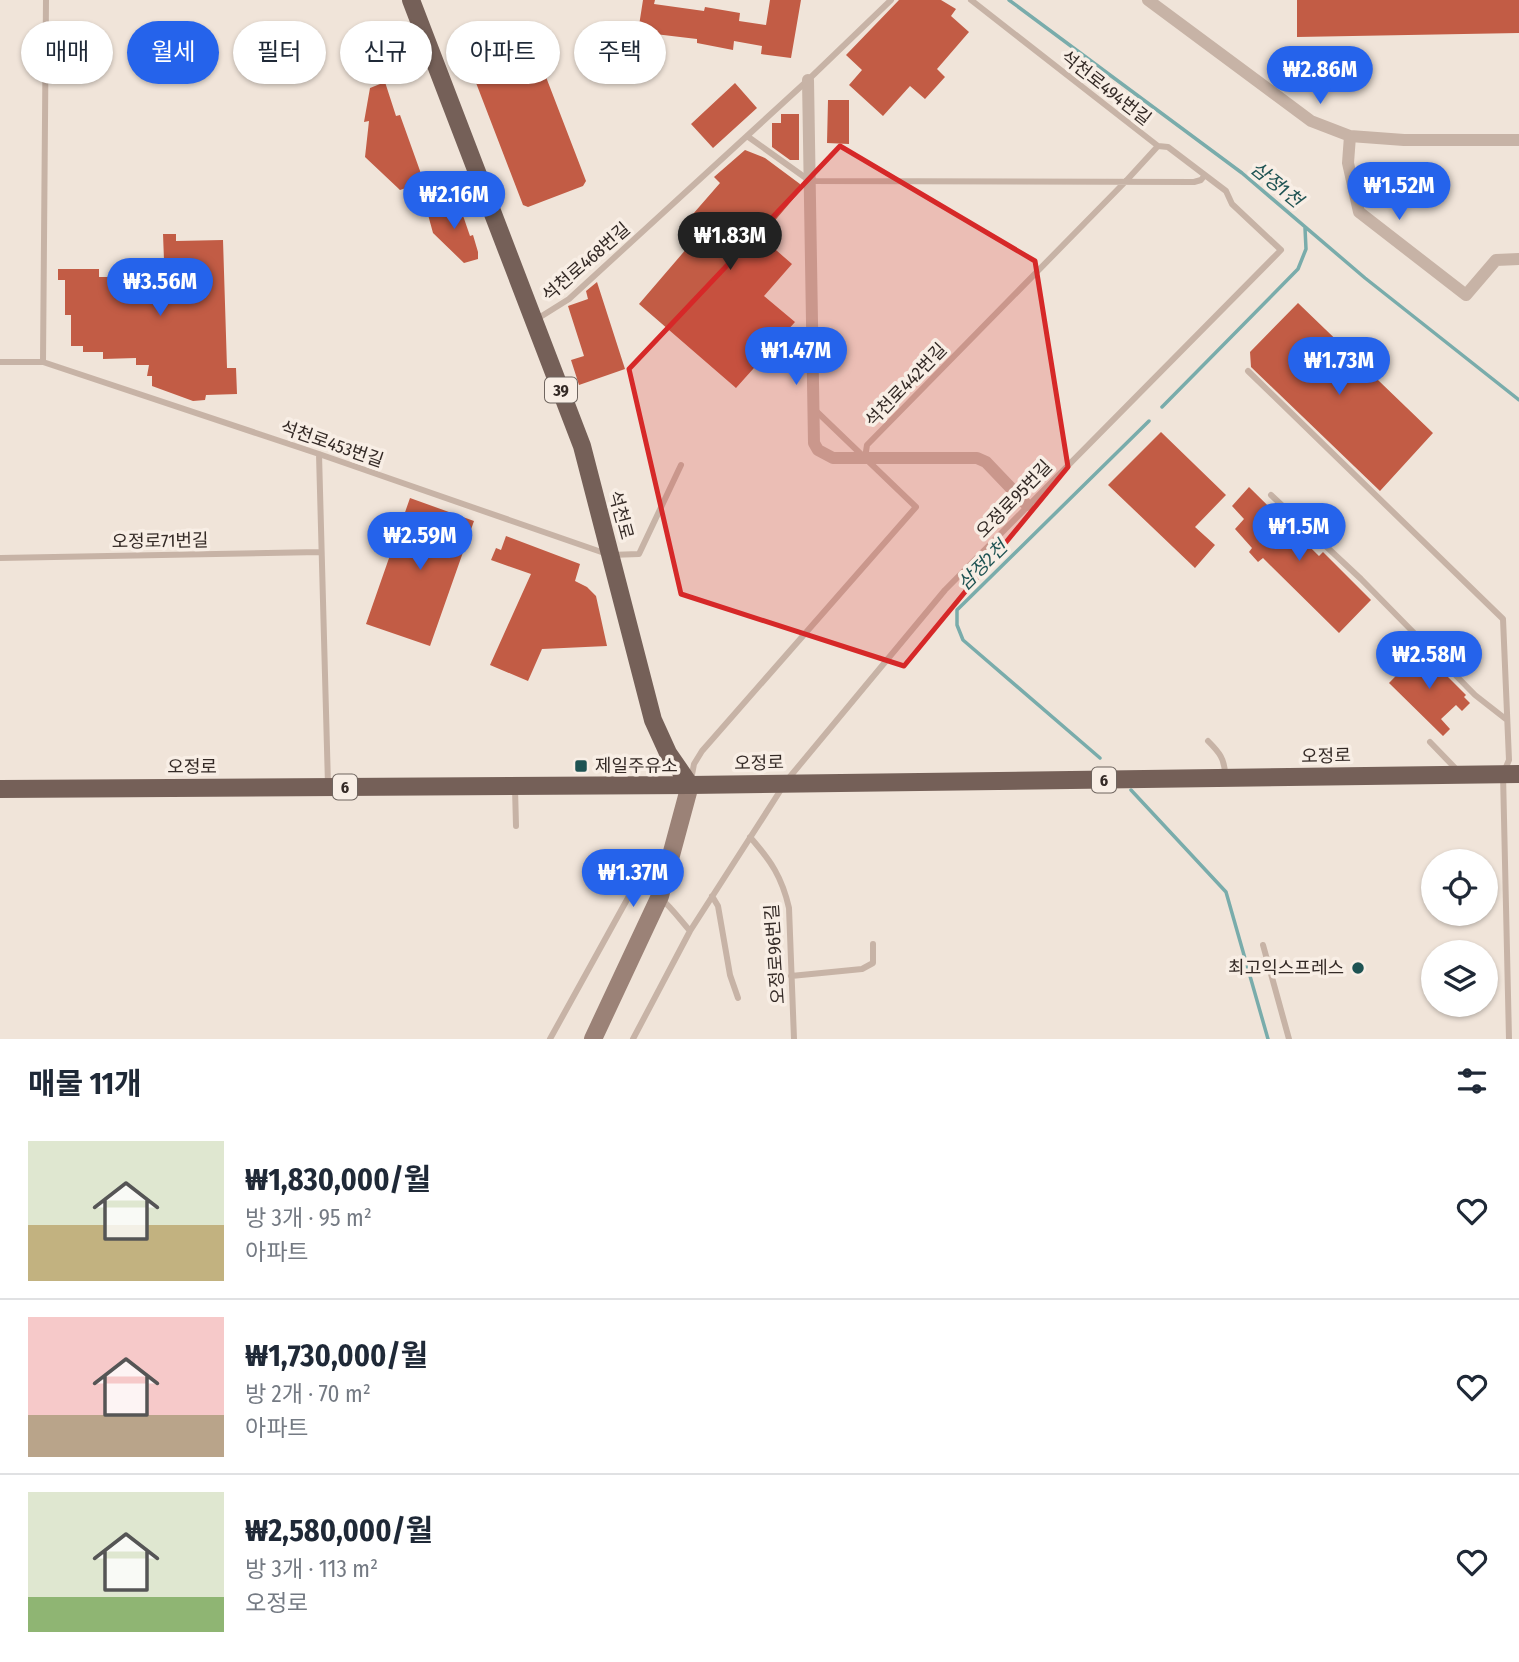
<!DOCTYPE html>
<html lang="ko">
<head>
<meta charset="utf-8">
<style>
  :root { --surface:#fff; --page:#f6f6f7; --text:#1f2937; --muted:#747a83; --line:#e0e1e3; --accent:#2563eb }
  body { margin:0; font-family:"Fira Sans Condensed","Noto Sans KR",sans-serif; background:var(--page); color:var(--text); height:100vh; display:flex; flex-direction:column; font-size:26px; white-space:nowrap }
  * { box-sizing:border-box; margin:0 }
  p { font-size:23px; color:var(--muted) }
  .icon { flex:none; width:38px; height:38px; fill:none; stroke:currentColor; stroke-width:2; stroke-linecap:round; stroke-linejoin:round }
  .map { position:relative; height:1039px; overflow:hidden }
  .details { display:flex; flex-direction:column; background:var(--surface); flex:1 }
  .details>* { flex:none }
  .banner { position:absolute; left:21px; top:21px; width:700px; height:63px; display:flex; gap:14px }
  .controls { position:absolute; left:1421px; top:849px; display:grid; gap:14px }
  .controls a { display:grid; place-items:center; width:77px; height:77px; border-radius:50%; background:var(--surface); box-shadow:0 2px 5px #0004; font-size:35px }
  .price { position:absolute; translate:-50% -60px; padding:0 16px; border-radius:24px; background:var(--accent); color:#fff; font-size:23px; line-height:46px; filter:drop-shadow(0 2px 4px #0008) }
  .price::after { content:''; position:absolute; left:50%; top:42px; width:21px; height:16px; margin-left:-10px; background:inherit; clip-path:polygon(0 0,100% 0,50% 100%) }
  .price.active { background:#222; color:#fff }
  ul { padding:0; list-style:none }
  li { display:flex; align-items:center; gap:21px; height:175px; padding:0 28px }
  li+li { border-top:2px solid var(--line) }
  li span { display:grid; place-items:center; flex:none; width:196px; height:140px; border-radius:0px; color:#555 }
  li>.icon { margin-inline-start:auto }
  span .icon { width:84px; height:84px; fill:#fffc; stroke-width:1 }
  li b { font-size:30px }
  h2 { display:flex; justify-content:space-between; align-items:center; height:84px; padding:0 28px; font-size:30px }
  .pill { padding:0 24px; border-radius:32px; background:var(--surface); box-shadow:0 2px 5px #0004; font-size:24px; line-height:63px }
  .pill.active { background:var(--accent); color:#fff }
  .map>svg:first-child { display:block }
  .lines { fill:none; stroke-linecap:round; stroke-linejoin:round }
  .stream { stroke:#79acab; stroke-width:3.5 }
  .building { fill:#c25c45 }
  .lane { stroke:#c7b3a6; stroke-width:6 }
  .street { stroke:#c7b3a6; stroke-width:12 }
  .secondary { stroke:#9b8277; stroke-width:18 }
  .primary { stroke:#756058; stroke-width:18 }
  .marked { fill:#d62828; fill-opacity:0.2; stroke:#d62828; stroke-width:5; stroke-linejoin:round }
  .poi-dot { fill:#1e5353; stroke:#f8eee5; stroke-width:2.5 }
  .labels { text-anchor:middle; stroke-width:7; stroke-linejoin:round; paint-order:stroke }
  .shield { fill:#f8eee5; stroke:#6f655f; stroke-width:2 }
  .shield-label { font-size:16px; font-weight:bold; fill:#342a26 }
  .street-label { font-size:18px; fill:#342a26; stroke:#f8eee5 }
  .poi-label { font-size:18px; fill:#342a26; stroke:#f8eee5; text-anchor:start }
  .water-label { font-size:19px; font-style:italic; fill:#1e5353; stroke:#f8eee5 }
</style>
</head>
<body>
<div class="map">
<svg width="1519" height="1039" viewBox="0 0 1519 1039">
  <rect width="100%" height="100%" fill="#f0e4d9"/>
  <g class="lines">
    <path class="stream" d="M1009 0 1242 173 1365 278 1519 400
      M1162 407 1298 269 1306 249 1305 228
      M1100 758 963 640 957 625V610L1149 421
      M1131 790 1226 892 1268 1039"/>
  </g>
  <path class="building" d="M643 0H655L654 4 704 11 705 7 740 13 739 21 766 25 770 0H801L791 58 761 54 762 46 734 41 733 50 697 43V39L638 32Z
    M899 0H941L956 9 951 16 969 32 937 69 945 77 925 99 910 86 883 116 849 85 862 70 846 55Z
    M1297 0H1519V33L1297 37Z
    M526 35 531 38 586 181 583 186 528 207 523 205 468 62 470 57Z
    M385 82 396 116 400 115 424 182 400 190 365 157 369 121 364 122 370 88Z
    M735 83 757 108 713 148 691 124Z
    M828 100H849V144L827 143Z
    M781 114H799V160H790L772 147V123H781Z
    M745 150 765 158 800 184V191L761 237 792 264 764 296 795 322 736 388 639 304 706 226 693 214 720 183 714 177Z
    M458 201 470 236 473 235 478 252V259L464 263 433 233 427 211Z
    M163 234H176V241L223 240 227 368H236L237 394 206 395 205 400 193 401 152 386V376H147L149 365H136V358L103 359V352H83V346H71V315H65V280H58V269H99V277H136V261L164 260Z
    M597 282 625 369 579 385 571 360 584 356 568 306 588 299 586 291Z
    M1298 303 1433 433 1380 491 1251 367 1250 352Z
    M1161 432 1226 495 1195 527 1215 545 1195 568 1108 485Z
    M1249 487 1319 556 1323 552 1371 600 1339 633 1263 558 1258 562 1249 552 1252 548 1235 529 1244 519 1232 506Z
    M410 498 474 521 430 646 366 624Z
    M506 536 580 564 575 581 587 587 596 596 607 646 542 649 528 681 490 665 531 574 491 560 496 548 501 550Z
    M1421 650 1466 695 1464 697 1470 703 1462 711 1456 705 1441 719 1450 729 1443 736 1389 683Z"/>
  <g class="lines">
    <path class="lane" d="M747 136 810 181 1194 182 1201 180 1205 175
      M537 319 569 299 808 80 891 0
      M0 362H43L319 454 610 555 639 554 681 465
      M43 362 46 0
      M1248 371 1503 619 1509 760 1503 774 1509 1039
      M319 454 328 785
      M865 458 867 445 1126 181 1158 146
      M1271 495 1361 579 1475 695 1507 720
      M0 558 320 552
      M1208 741C1219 752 1225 759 1225 775
      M1430 742 1458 771
      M788 779 945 590 1281 250 1232 204 1226 191 1168 147 1158 146 971 0
      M691 780 694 764 702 751 916 507 814 409
      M515 788 516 826
      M750 837C771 861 782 877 789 908L794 1039
      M712 896 718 906 730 975 738 998
      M1263 945 1289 1039
      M791 976 862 969 873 963V944
      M550 1039 634 887C660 889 674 913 690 931
      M633 1039 690 931 782 788"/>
    <path class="street" d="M1148 0 1311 121 1350 136 1404 140H1519
      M808 80 814 443 818 450 833 458H977L986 462 1027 505
      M1350 136 1348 163 1359 212 1466 295 1496 260 1519 259"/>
    <path class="secondary" d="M593 1039 660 896 690 785"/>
    <path class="primary" d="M411 0 582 446 653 720 668 753 690 785
      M0 789 690 785 1519 774"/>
  </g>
  <path class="marked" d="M840 146 1035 261 1068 467 904 666 681 594 629 369Z"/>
  <g class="poi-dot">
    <rect x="574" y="759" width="14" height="14" rx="3.5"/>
    <circle cx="1358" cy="968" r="7"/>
  </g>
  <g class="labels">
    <g class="shield">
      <rect x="545" y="377.5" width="32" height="25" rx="5"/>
      <rect x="1092" y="767.5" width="24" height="25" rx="5"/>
      <rect x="333" y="774.5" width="24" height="25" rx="5"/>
    </g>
    <g class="shield-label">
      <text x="561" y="396">39</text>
      <text x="1104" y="786">6</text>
      <text x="345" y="793">6</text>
    </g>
    <g class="street-label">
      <text transform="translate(1106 88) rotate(38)" y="6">석천로494번길</text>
      <text transform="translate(586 262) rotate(-41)" y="6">석천로468번길</text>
      <text transform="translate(906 385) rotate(-46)" y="6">석천로442번길</text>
      <text transform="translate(332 444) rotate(19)" y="6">석천로453번길</text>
      <text transform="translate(1014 499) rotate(-46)" y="6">오정로95번길</text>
      <text transform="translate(621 515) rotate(75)" y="6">석천로</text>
      <text transform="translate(160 541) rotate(-1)" y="6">오정로71번길</text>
      <text transform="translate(1326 756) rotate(-1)" y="6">오정로</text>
      <text transform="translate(759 763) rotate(-1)" y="6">오정로</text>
      <text x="192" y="773">오정로</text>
      <text transform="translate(775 954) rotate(-94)" y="6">오정로96번길</text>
    </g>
    <g class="poi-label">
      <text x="595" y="772">제일주유소</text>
      <text x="1344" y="974" text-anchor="end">최고익스프레스</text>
    </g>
    <g class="water-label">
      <text transform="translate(1277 184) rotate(39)" y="7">삼정1천</text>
      <text transform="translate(982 565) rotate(-45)" y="7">삼정2천</text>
    </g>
  </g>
</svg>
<div class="controls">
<a><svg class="icon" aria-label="locate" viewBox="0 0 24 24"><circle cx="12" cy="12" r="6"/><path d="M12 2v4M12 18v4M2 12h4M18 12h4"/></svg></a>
<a><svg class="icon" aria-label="layers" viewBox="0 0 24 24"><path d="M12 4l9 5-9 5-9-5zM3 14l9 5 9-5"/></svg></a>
</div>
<b class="price" style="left:1320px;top:106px">₩2.86M</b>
<b class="price" style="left:1399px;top:222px">₩1.52M</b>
<b class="price" style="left:454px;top:231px">₩2.16M</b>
<b class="price active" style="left:730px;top:272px">₩1.83M</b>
<b class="price" style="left:160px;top:318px">₩3.56M</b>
<b class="price" style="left:796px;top:387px">₩1.47M</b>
<b class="price" style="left:1339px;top:397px">₩1.73M</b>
<b class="price" style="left:1299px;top:563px">₩1.5M</b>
<b class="price" style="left:420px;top:572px">₩2.59M</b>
<b class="price" style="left:1429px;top:691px">₩2.58M</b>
<b class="price" style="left:633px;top:909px">₩1.37M</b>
<div class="banner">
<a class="pill">매매</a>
<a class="pill active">월세</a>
<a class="pill">필터</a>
<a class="pill">신규</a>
<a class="pill">아파트</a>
<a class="pill">주택</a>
</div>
</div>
<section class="details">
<h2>매물 11개<svg class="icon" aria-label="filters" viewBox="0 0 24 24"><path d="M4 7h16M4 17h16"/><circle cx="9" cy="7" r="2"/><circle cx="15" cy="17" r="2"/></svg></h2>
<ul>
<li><span style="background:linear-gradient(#dfe7d0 60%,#c2b280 0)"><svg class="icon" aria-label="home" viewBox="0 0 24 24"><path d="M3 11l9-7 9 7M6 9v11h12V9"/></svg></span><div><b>₩1,830,000/월</b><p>방 3개 · 95 m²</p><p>아파트</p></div><svg class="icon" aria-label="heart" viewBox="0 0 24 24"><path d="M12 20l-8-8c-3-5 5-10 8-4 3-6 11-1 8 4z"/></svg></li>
<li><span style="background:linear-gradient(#f6c9c9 70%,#b9a48a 0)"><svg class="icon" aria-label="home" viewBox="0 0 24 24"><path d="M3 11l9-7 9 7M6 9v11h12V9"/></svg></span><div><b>₩1,730,000/월</b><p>방 2개 · 70 m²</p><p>아파트</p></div><svg class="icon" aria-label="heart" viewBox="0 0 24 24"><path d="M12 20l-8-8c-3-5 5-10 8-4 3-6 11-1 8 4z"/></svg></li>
<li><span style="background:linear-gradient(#dfe7d0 75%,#8fb573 0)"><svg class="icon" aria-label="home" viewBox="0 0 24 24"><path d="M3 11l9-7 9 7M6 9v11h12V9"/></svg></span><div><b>₩2,580,000/월</b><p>방 3개 · 113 m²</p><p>오정로</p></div><svg class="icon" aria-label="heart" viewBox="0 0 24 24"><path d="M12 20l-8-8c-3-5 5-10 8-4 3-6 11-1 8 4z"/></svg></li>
</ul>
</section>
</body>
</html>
